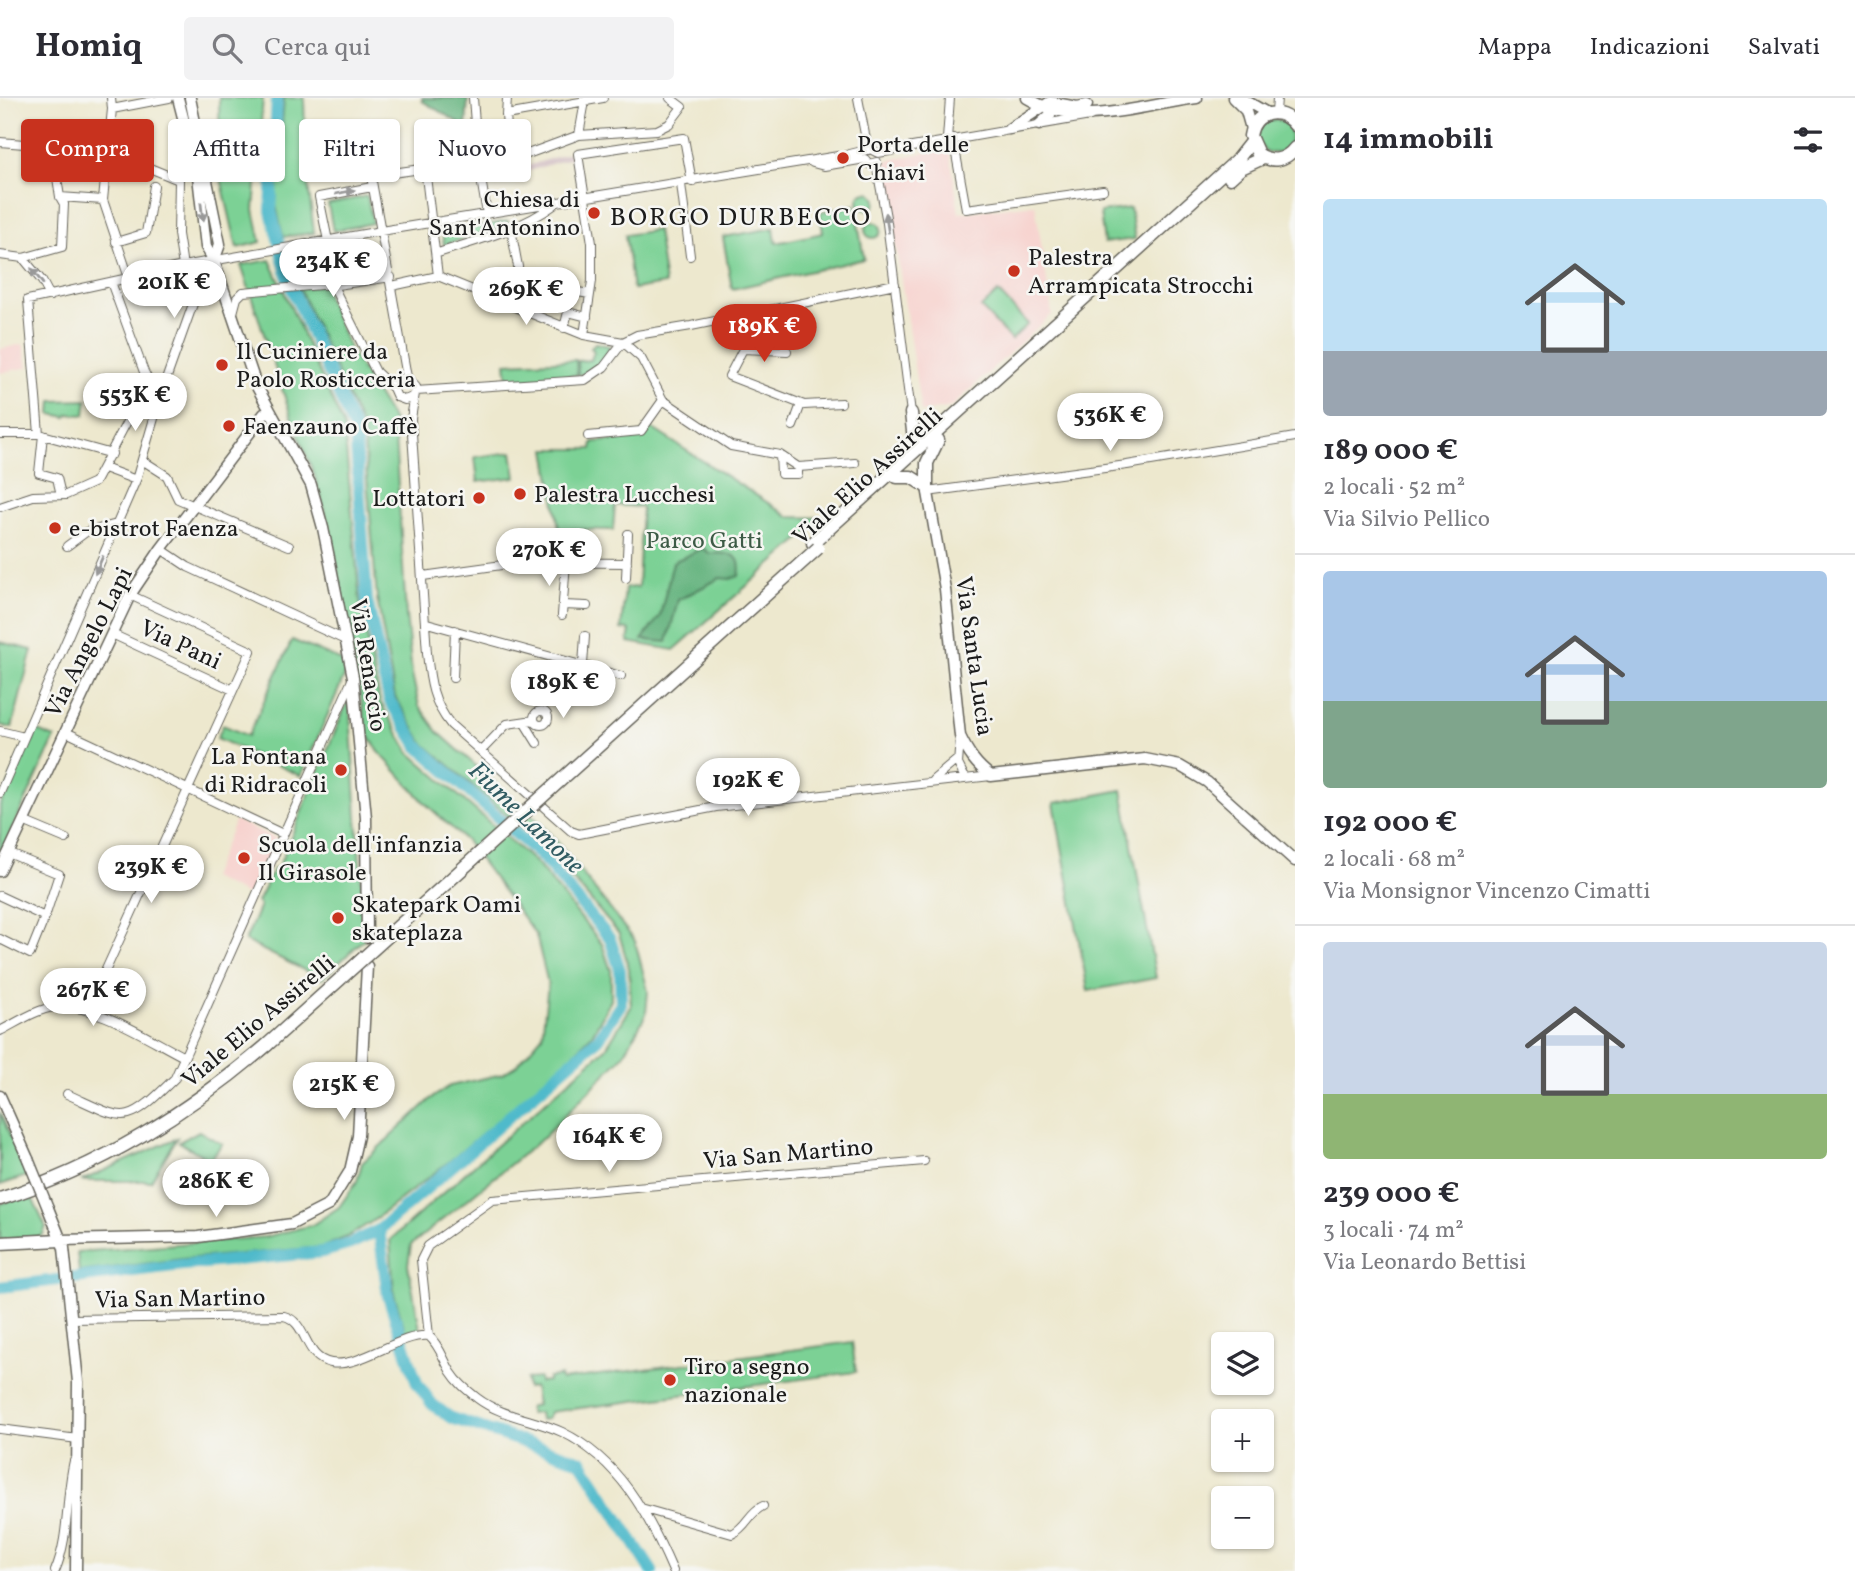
<!DOCTYPE html>
<html lang="it">
<head>
<meta charset="utf-8">
<style>
  :root { --surface:#fff; --page:#f2f2f3; --text:#2b2b33; --muted:#7c7c81; --line:#e1e1e2; --accent:#c8321e }
  body { margin:0; font-family:Vollkorn,serif; background:var(--page); color:var(--text); height:100vh; display:flex; flex-direction:column; font-size:26px; white-space:nowrap }
  * { box-sizing:border-box; margin:0 }
  p { font-size:23px; color:var(--muted) }
  .icon { flex:none; width:38px; height:38px; fill:none; stroke:currentColor; stroke-width:2; stroke-linecap:round; stroke-linejoin:round }
  .map { position:relative; flex:1; overflow:hidden }
  .panel { display:flex; flex-direction:column; background:var(--surface); width:560px }
  .panel>* { flex:none }
  .hud { position:absolute; left:21px; top:21px; width:665px; height:63px; display:flex; gap:14px }
  .buttons { position:absolute; left:1211px; top:1234px; display:grid; gap:14px }
  .buttons a { display:grid; place-items:center; width:63px; height:63px; border-radius:7px; background:var(--surface); box-shadow:0 2px 5px #0004; font-size:35px }
  .price { position:absolute; translate:-50% -60px; padding:0 16px; border-radius:24px; background:#fff; color:#222; font-size:23px; line-height:46px; filter:drop-shadow(0 2px 4px #0008) }
  .price::after { content:''; position:absolute; left:50%; top:42px; width:21px; height:16px; margin-left:-10px; background:inherit; clip-path:polygon(0 0,100% 0,50% 100%) }
  .price.on { background:var(--accent); color:#fff }
  ul { padding:0; list-style:none }
  li { display:grid; align-content:center; gap:14px; height:371px; padding:0 28px }
  li+li { border-top:2px solid var(--line) }
  li span { display:grid; place-items:center; height:217px; border-radius:7px; color:#555 }
  li>.icon { margin-inline-start:auto }
  span .icon { width:126px; height:126px; fill:#fffc; stroke-width:1 }
  li b { font-size:30px }
  h2 { display:flex; justify-content:space-between; align-items:center; height:84px; padding:0 28px; font-size:30px }
  .tag { padding:0 24px; border-radius:7px; background:var(--surface); box-shadow:0 2px 5px #0004; font-size:24px; line-height:63px }
  .tag.on { background:var(--accent); color:#fff }
  header { display:flex; align-items:center; gap:42px; box-sizing:border-box; height:98px; padding:0 35px; background:var(--surface); border-bottom:2px solid var(--line) }
  header strong { font-size:33px }
  nav { display:flex; gap:38px; margin-inline-start:auto; font-size:24px }
  .search { width:490px; height:63px; background:var(--page); display:flex; align-items:center; gap:18px; box-sizing:border-box; padding:0 24px; border-radius:7px; color:var(--muted); font-size:26px }
  main { display:flex; flex:1; min-height:0 }
  .map>svg:first-child { display:block }
  .built { fill:#f7d0cc }
  .industrial { fill:#d2bec3 }
  .green { fill:#7bd195; stroke:#4c7658; stroke-width:2 }
  .forest { fill:#64b37e; stroke:#40684d; stroke-width:2 }
  .lines { fill:none; stroke-linecap:round; stroke-linejoin:round }
  .river { stroke:#4fbacb; stroke-width:12 }
  .street-casing { stroke:#65635a; stroke-width:10 }
  .secondary-casing { stroke:#65635a; stroke-width:13 }
  .primary-casing { stroke:#65635a; stroke-width:15 }
  .street { stroke:#fff; stroke-width:8 }
  .secondary { stroke:#fff; stroke-width:10 }
  .primary { stroke:#fff; stroke-width:12 }
  .secondary-bridge-casing { stroke:#65635a; stroke-width:13; stroke-linecap:butt }
  .primary-bridge-casing { stroke:#65635a; stroke-width:15; stroke-linecap:butt }
  .secondary-bridge { stroke:#fff; stroke-width:10 }
  .primary-bridge { stroke:#fff; stroke-width:12 }
  .oneway { fill:#999 }
  .poi-dot { fill:#c8321e; stroke:#f6f6f2; stroke-width:2.5 }
  .labels { text-anchor:middle; stroke-width:5; stroke-linejoin:round; paint-order:stroke }
  .poi-label { font-size:24px; fill:#1c1c1c; stroke:#f6f6f2; text-anchor:start }
  .street-label { font-size:24px; fill:#1c1c1c; stroke:#f6f6f2 }
  .park-label { font-size:24px; fill:#3d5b46; stroke:#f6f6f2 }
  .neighbourhood-label { font-size:26px; letter-spacing:2px; fill:#1c1c1c; stroke:#f6f6f2 }
  .water-label { font-size:26px; font-style:italic; fill:#305b62; stroke:#f6f6f2 }
</style>
</head>
<body>
<header>
<strong>Homiq</strong>
<div class="search"><svg class="icon" aria-label="search" viewBox="0 0 24 24"><circle cx="10" cy="10" r="6"/><path d="M15 15l6 6"/></svg>Cerca qui</div>
<nav><a>Mappa</a><a>Indicazioni</a><a>Salvati</a></nav>
</header>
<main>
<div class="map">
<svg width="1295" height="1473" viewBox="0 0 1295 1473">
  <rect width="100%" height="100%" fill="#f6f6f2"/>
  <filter id="ink" filterUnits="userSpaceOnUse"><feTurbulence type="fractalNoise" baseFrequency=".0143" numOctaves="2"/><feDisplacementMap in="SourceGraphic" scale="14" xChannelSelector="R" yChannelSelector="G"/><feConvolveMatrix kernelMatrix="1 2 1 2 8 2 1 2 1" color-interpolation-filters="sRGB"/></filter>
  <filter id="wash" filterUnits="userSpaceOnUse"><feTurbulence type="fractalNoise" baseFrequency=".00686" numOctaves="4" result="noise"/><feDisplacementMap in="SourceGraphic" scale="28" xChannelSelector="R" yChannelSelector="G"/><feGaussianBlur stdDeviation="1.57" result="paint"/><feColorMatrix in="noise" values="0 0 0 0 0 0 0 0 0 0 0 0 0 0 0 0 0 1.4 0 .05"/><feComposite in="paint" operator="in"/></filter>
  <g filter="url(#wash)">
    <rect width="100%" height="100%" fill="#ede8ce"/>
    <path class="built" d="M949 50 959 115 1035 106 1052 216 951 309 921 314 884 68 888 62Z
      M23 246 28 269 0 275V251Z
      M235 722 277 741 251 799 211 780Z"/>
    <path class="industrial" d="M572 54 573 59 488 86 486 81Z
      M465 70 466 80 435 85 434 76Z"/>
    <path class="green" d="M219 0H263L254 112 261 144 237 150 220 76Z
      M284 0H304L306 69 314 135 283 139 276 107Z
      M1257 38a17 17 0 1 1 34 0a17 17 0 1 1-34 0Z
      M858 103a9 9 0 1 1 18 0a9 9 0 1 1-18 0Z
      M367 98 373 125 333 133 328 106Z
      M855 107 864 161 732 191 723 139 774 130 776 145 823 135 820 114Z
      M1130 110 1135 141 1104 145 1100 114Z
      M508 123 509 126 444 147 442 135Z
      M865 132a8 8 0 1 1 16 0a8 8 0 1 1-16 0Z
      M657 132 665 186 633 191 625 137Z
      M376 147 381 173 341 180 336 154Z
      M316 154 327 199 350 252 394 324 406 517 412 576 419 608 438 634 539 724 560 747 635 843 648 893 646 916 624 957 543 1040 411 1147 408 1167 420 1231 406 1235 394 1196 390 1142 606 950 631 909 629 870 619 836 549 753 423 645 395 599 377 500 363 332 296 183 289 159Z
      M270 162 344 329 360 503 380 604 410 655 537 766 602 846 611 873V902L592 937 563 967 456 1058 373 1123 347 1139 323 1149 182 1161 79 1174 77 1154 265 1139 312 1127 339 1109 357 1083 362 1065 432 1000 450 988 502 976 518 966 542 938 548 886 536 837 466 743 425 705 379 654 367 635 332 440 314 376 293 324 241 167Z
      M998 194 1028 226 1011 242 981 210Z
      M595 245 610 248C606 262 593 274 578 277V263L591 262 594 253 591 250Z
      M576 262 577 277 508 284 506 265Z
      M87 302 85 317 68 316 67 319 51 316 52 303Z
      M650 329 790 419 824 420 674 552 628 544 630 532 621 531 625 490 638 489 642 409 615 407 613 432 559 431 546 351H592L593 344 637 340Z
      M512 354 516 379 478 384 475 359Z
      M292 542 342 563 345 577 301 678 217 640 223 627 248 638Z
      M0 544 32 552 12 630 0 627Z
      M349 600 365 840 322 881 245 843 260 808 257 804 274 770H278Z
      M33 631 55 640 0 757V707L27 645 33 643Z
      M1122 692 1156 880 1088 893 1054 705Z
      M0 1014 27 1078 0 1087Z
      M199 1033 222 1046 210 1062 179 1044Z
      M177 1040 151 1083H81Z
      M30 1096 46 1129 43 1136 38 1139 0 1142V1106Z
      M852 1244 856 1274 550 1314 547 1321 540 1322 539 1315 530 1316 529 1309 537 1307 534 1289 527 1290 526 1281 539 1280 540 1284 548 1283V1280L560 1278 561 1282Z"/>
    <path class="forest" d="M422 0H468L466 29 422 3Z
      M703 450 709 455C726 456 744 452 739 478L730 481 720 480 678 502 667 544 642 542 660 518 673 464Z"/>
    <g class="lines">
      <path class="river" d="M379 1132 388 1198 417 1285 432 1306 451 1320 581 1363 652 1473
        M0 1189 182 1167 323 1154 350 1146 379 1132 598 941 621 906 620 872 610 841 543 760 418 648 389 602 367 502 355 333 289 184 271 113 277 0"/>
    </g>
  </g>
  <g filter="url(#ink)">
    <g class="lines">
      <g class="street-casing">
        <path id="street" d="M111 0 112 11 103 102 129 180
          M473 0 478 63 487 116
          M507 0 506 17 603 0
          M858 0 868 52
          M112 11 169 0
          M1276 14 1277 0
          M506 17 509 54 514 61 579 37 585 3
          M579 37 657 32 669 26 682 9 670 0
          M953 40 966 111 1103 92
          M947 41 950 0
          M0 44 108 53 179 82 178 136 183 168
          M846 57 870 51 878 55 1090 18
          M813 65 824 68 865 61 869 66 877 64
          M876 65 887 125 911 315
          M425 70 438 178
          M681 86 690 158
          M372 89 319 99 337 187 391 179
          M60 99 103 102
          M511 131 521 185 519 197
          M116 144 146 135 154 88
          M438 155C478 142 520 132 554 107
          M0 157 23 160 62 149 64 106 60 99 52 48
          M23 160 42 183 50 198
          M438 178 584 237 623 244 641 260 663 302 731 348 780 357 798 369V376H781L780 357
          M111 184 144 274 152 289 162 293
          M521 185 590 196
          M392 188 438 178
          M233 215 237 200 243 194 332 186 376 274 393 290 397 299 405 302 412 299
          M745 217 743 251 729 278 804 307 841 305
          M564 230 568 214 587 219
          M584 237 592 183V145L578 56 684 40 692 84
          M743 251 787 253
          M407 279 416 289 411 321 427 555C430 584 433 605 451 627L571 733 579 736 716 709 991 678
          M407 279 371 78 478 63
          M393 290 398 282 407 279
          M416 293 585 282 604 269 623 244 637 237 691 228 895 186
          M793 328 801 306
          M0 336H39L112 356
          M39 336 28 202 183 168 381 133 838 58
          M43 337 39 375 57 380 61 397
          M588 338 641 333 663 302
          M142 362 167 378 178 401 289 448
          M798 369 855 365
          M104 370 136 382
          M927 394 1127 367 1295 339
          M0 409 33 398 66 397 95 384 132 314 162 296
          M67 448 86 434 117 426
          M161 451 188 469 345 542
          M423 478 523 464 627 465
          M626 480 628 436
          M563 507 587 508
          M562 517 566 464
          M427 525 621 578
          M112 536 233 592
          M583 567 585 538
          M453 580 455 532
          M534 620a7 7 0 1 1 14 0a7 7 0 1 1-14 0Z
          M524 624 537 645
          M0 633 24 639
          M66 634 283 736
          M960 640 958 666 965 680
          M481 653 507 626 534 622
          M933 682 958 661
          M0 695 136 382 162 293 204 175 214 163
          M23 723 66 741
          M0 798 45 819 59 776 8 755
          M0 841 30 856 45 819
          M88 911 251 553 130 497
          M0 933C16 925 37 911 54 909 92 903 150 942 184 959
          M67 996C127 1023 124 1030 175 980L352 582
          M71 1221 284 1218C308 1224 303 1260 331 1265 361 1270 400 1235 429 1238 440 1248 443 1261 451 1274 458 1285 467 1292 477 1300 502 1319 534 1321 562 1334 618 1361 649 1417 673 1473
          M429 1238 421 1162 428 1148 492 1102 924 1063
          M0 1331 78 1341
          M641 1410 732 1436C747 1429 749 1414 763 1408
          M55 1473C70 1438 65 1400 74 1363"/>
      </g>
      <g class="secondary-casing">
        <path id="secondary" d="M178 0 198 78 206 149 214 163 256 287 311 387 323 430 353 579 366 720 367 839
          M190 0 220 146 214 163
          M1027 0C1080 32 1141 7 1197 0
          M1233 0 1246 13 1251 31
          M1241 0 1267 15
          M1039 27 1050 17 1051 7
          M1009 31 1050 4 1077 9 1087 7
          M927 389 945 491 960 638C968 655 976 667 991 678L1145 661 1180 668 1207 684 1295 763
          M0 773 130 497 161 451 264 316
          M0 998 28 1061
          M48 1110 64 1150 78 1284 76 1473
          M61 1142 198 1139 292 1126 329 1107 350 1073 358 1038 367 868"/>
      </g>
      <g class="primary-casing">
        <path id="primary" d="M1295 27C1280 8 1254 13 1250 38L1258 56C1271 65 1285 63 1295 50
          M1230 80 1241 70 1263 60
          M907 359 914 342 911 315
          M897 379H911L927 389
          M927 389V365L938 342
          M813 445 1236 63 1251 44
          M0 1101C101 1069 187 1015 267 947
          M0 1145 61 1142"/>
      </g>
      <use href="#street" class="street"/>
      <use href="#secondary" class="secondary"/>
      <use href="#primary" class="primary"/>
      <g class="secondary-bridge-casing">
        <path id="secondary-bridge" d="M28 1061 48 1110"/>
      </g>
      <g class="primary-bridge-casing">
        <path id="primary-bridge" d="M267 947 818 450"/>
      </g>
      <use href="#secondary-bridge" class="secondary-bridge"/>
      <use href="#primary-bridge" class="primary-bridge"/>
    </g>
    <defs><path id="oneway-solid" d="M-6-.8H1V-3.2L6.5 0L1 3.2V.8H-6Z" transform="scale(1.75)"/></defs>
    <g class="oneway">
      <use href="#oneway-solid" transform="translate(345 94) rotate(-11)"/>
      <use href="#oneway-solid" transform="translate(202 114) rotate(83)"/>
      <use href="#oneway-solid" transform="translate(887 125) rotate(-99)"/>
      <use href="#oneway-solid" transform="translate(37 178) rotate(-127)"/>
      <use href="#oneway-solid" transform="translate(99 467) rotate(114)"/>
    </g>
  </g>
  <g class="poi-dot">
    <circle cx="843" cy="60" r="7"/>
    <circle cx="594" cy="115" r="7"/>
    <circle cx="1014" cy="173" r="7"/>
    <circle cx="222" cy="267" r="7"/>
    <circle cx="229" cy="328" r="7"/>
    <circle cx="520" cy="396" r="7"/>
    <circle cx="479" cy="400" r="7"/>
    <circle cx="55" cy="430" r="7"/>
    <circle cx="341" cy="672" r="7"/>
    <circle cx="244" cy="760" r="7"/>
    <circle cx="338" cy="820" r="7"/>
    <circle cx="670" cy="1282" r="7"/>
  </g>
  <g class="labels">
    <g class="poi-label">
      <text x="857" y="54">Porta delle<tspan x="857" dy="28">Chiavi</tspan></text>
      <text x="580" y="109" text-anchor="end">Chiesa di<tspan x="580" dy="28">Sant'Antonino</tspan></text>
      <text x="1028" y="167">Palestra<tspan x="1028" dy="28">Arrampicata Strocchi</tspan></text>
      <text x="236" y="261">Il Cuciniere da<tspan x="236" dy="28">Paolo Rosticceria</tspan></text>
      <text x="243" y="336">Faenzauno Caffè</text>
      <text x="534" y="404">Palestra Lucchesi</text>
      <text x="465" y="408" text-anchor="end">Lottatori</text>
      <text x="69" y="438">e-bistrot Faenza</text>
      <text x="327" y="666" text-anchor="end">La Fontana<tspan x="327" dy="28">di Ridracoli</tspan></text>
      <text x="258" y="754">Scuola dell'infanzia<tspan x="258" dy="28">Il Girasole</tspan></text>
      <text x="352" y="814">Skatepark Oami<tspan x="352" dy="28">skateplaza</tspan></text>
      <text x="684" y="1276">Tiro a segno<tspan x="684" dy="28">nazionale</tspan></text>
    </g>
    <g class="street-label">
      <text transform="translate(867 378) rotate(-42)" y="8">Viale Elio Assirelli</text>
      <text transform="translate(88 544) rotate(-63)" y="8">Via Angelo Lapi</text>
      <text transform="translate(181 546) rotate(25)" y="8">Via Pani</text>
      <text transform="translate(975 558) rotate(82)" y="8">Via Santa Lucia</text>
      <text transform="translate(369 567) rotate(81)" y="8">Via Renaccio</text>
      <text transform="translate(258 923) rotate(-40)" y="8">Viale Elio Assirelli</text>
      <text transform="translate(788 1055) rotate(-5)" y="8">Via San Martino</text>
      <text transform="translate(180 1200) rotate(-1)" y="8">Via San Martino</text>
    </g>
    <g class="park-label">
      <text x="704" y="450">Parco Gatti</text>
    </g>
    <g class="neighbourhood-label">
      <text x="741" y="127">BORGO DURBECCO</text>
    </g>
    <g class="water-label">
      <text transform="translate(527 719) rotate(44)" y="9">Fiume Lamone</text>
    </g>
  </g>
</svg>
<div class="buttons">
<a><svg class="icon" aria-label="layers" viewBox="0 0 24 24"><path d="M12 4l9 5-9 5-9-5zM3 14l9 5 9-5"/></svg></a>
<a>+</a>
<a>−</a>
</div>
<b class="price" style="left:333px;top:201px">234K €</b>
<b class="price" style="left:174px;top:222px">201K €</b>
<b class="price" style="left:526px;top:229px">269K €</b>
<b class="price on" style="left:764px;top:266px">189K €</b>
<b class="price" style="left:135px;top:335px">553K €</b>
<b class="price" style="left:1110px;top:355px">536K €</b>
<b class="price" style="left:549px;top:490px">270K €</b>
<b class="price" style="left:563px;top:622px">189K €</b>
<b class="price" style="left:748px;top:720px">192K €</b>
<b class="price" style="left:151px;top:807px">239K €</b>
<b class="price" style="left:93px;top:930px">267K €</b>
<b class="price" style="left:344px;top:1024px">215K €</b>
<b class="price" style="left:609px;top:1076px">164K €</b>
<b class="price" style="left:216px;top:1121px">286K €</b>
<div class="hud">
<a class="tag on">Compra</a>
<a class="tag">Affitta</a>
<a class="tag">Filtri</a>
<a class="tag">Nuovo</a>
</div>
</div>
<section class="panel">
<h2>14 immobili<svg class="icon" aria-label="filters" viewBox="0 0 24 24"><path d="M4 7h16M4 17h16"/><circle cx="9" cy="7" r="2"/><circle cx="15" cy="17" r="2"/></svg></h2>
<ul>
<li><span style="background:linear-gradient(#bfe0f5 70%,#9aa5b1 0)"><svg class="icon" aria-label="home" viewBox="0 0 24 24"><path d="M3 11l9-7 9 7M6 9v11h12V9"/></svg></span><div><b>189 000 €</b><p>2 locali · 52 m²</p><p>Via Silvio Pellico</p></div></li>
<li><span style="background:linear-gradient(#a9c7e8 60%,#7fa58c 0)"><svg class="icon" aria-label="home" viewBox="0 0 24 24"><path d="M3 11l9-7 9 7M6 9v11h12V9"/></svg></span><div><b>192 000 €</b><p>2 locali · 68 m²</p><p>Via Monsignor Vincenzo Cimatti</p></div></li>
<li><span style="background:linear-gradient(#c9d6e8 70%,#8fb573 0)"><svg class="icon" aria-label="home" viewBox="0 0 24 24"><path d="M3 11l9-7 9 7M6 9v11h12V9"/></svg></span><div><b>239 000 €</b><p>3 locali · 74 m²</p><p>Via Leonardo Bettisi</p></div></li>
</ul>
</section>
</main>
</body>
</html>
